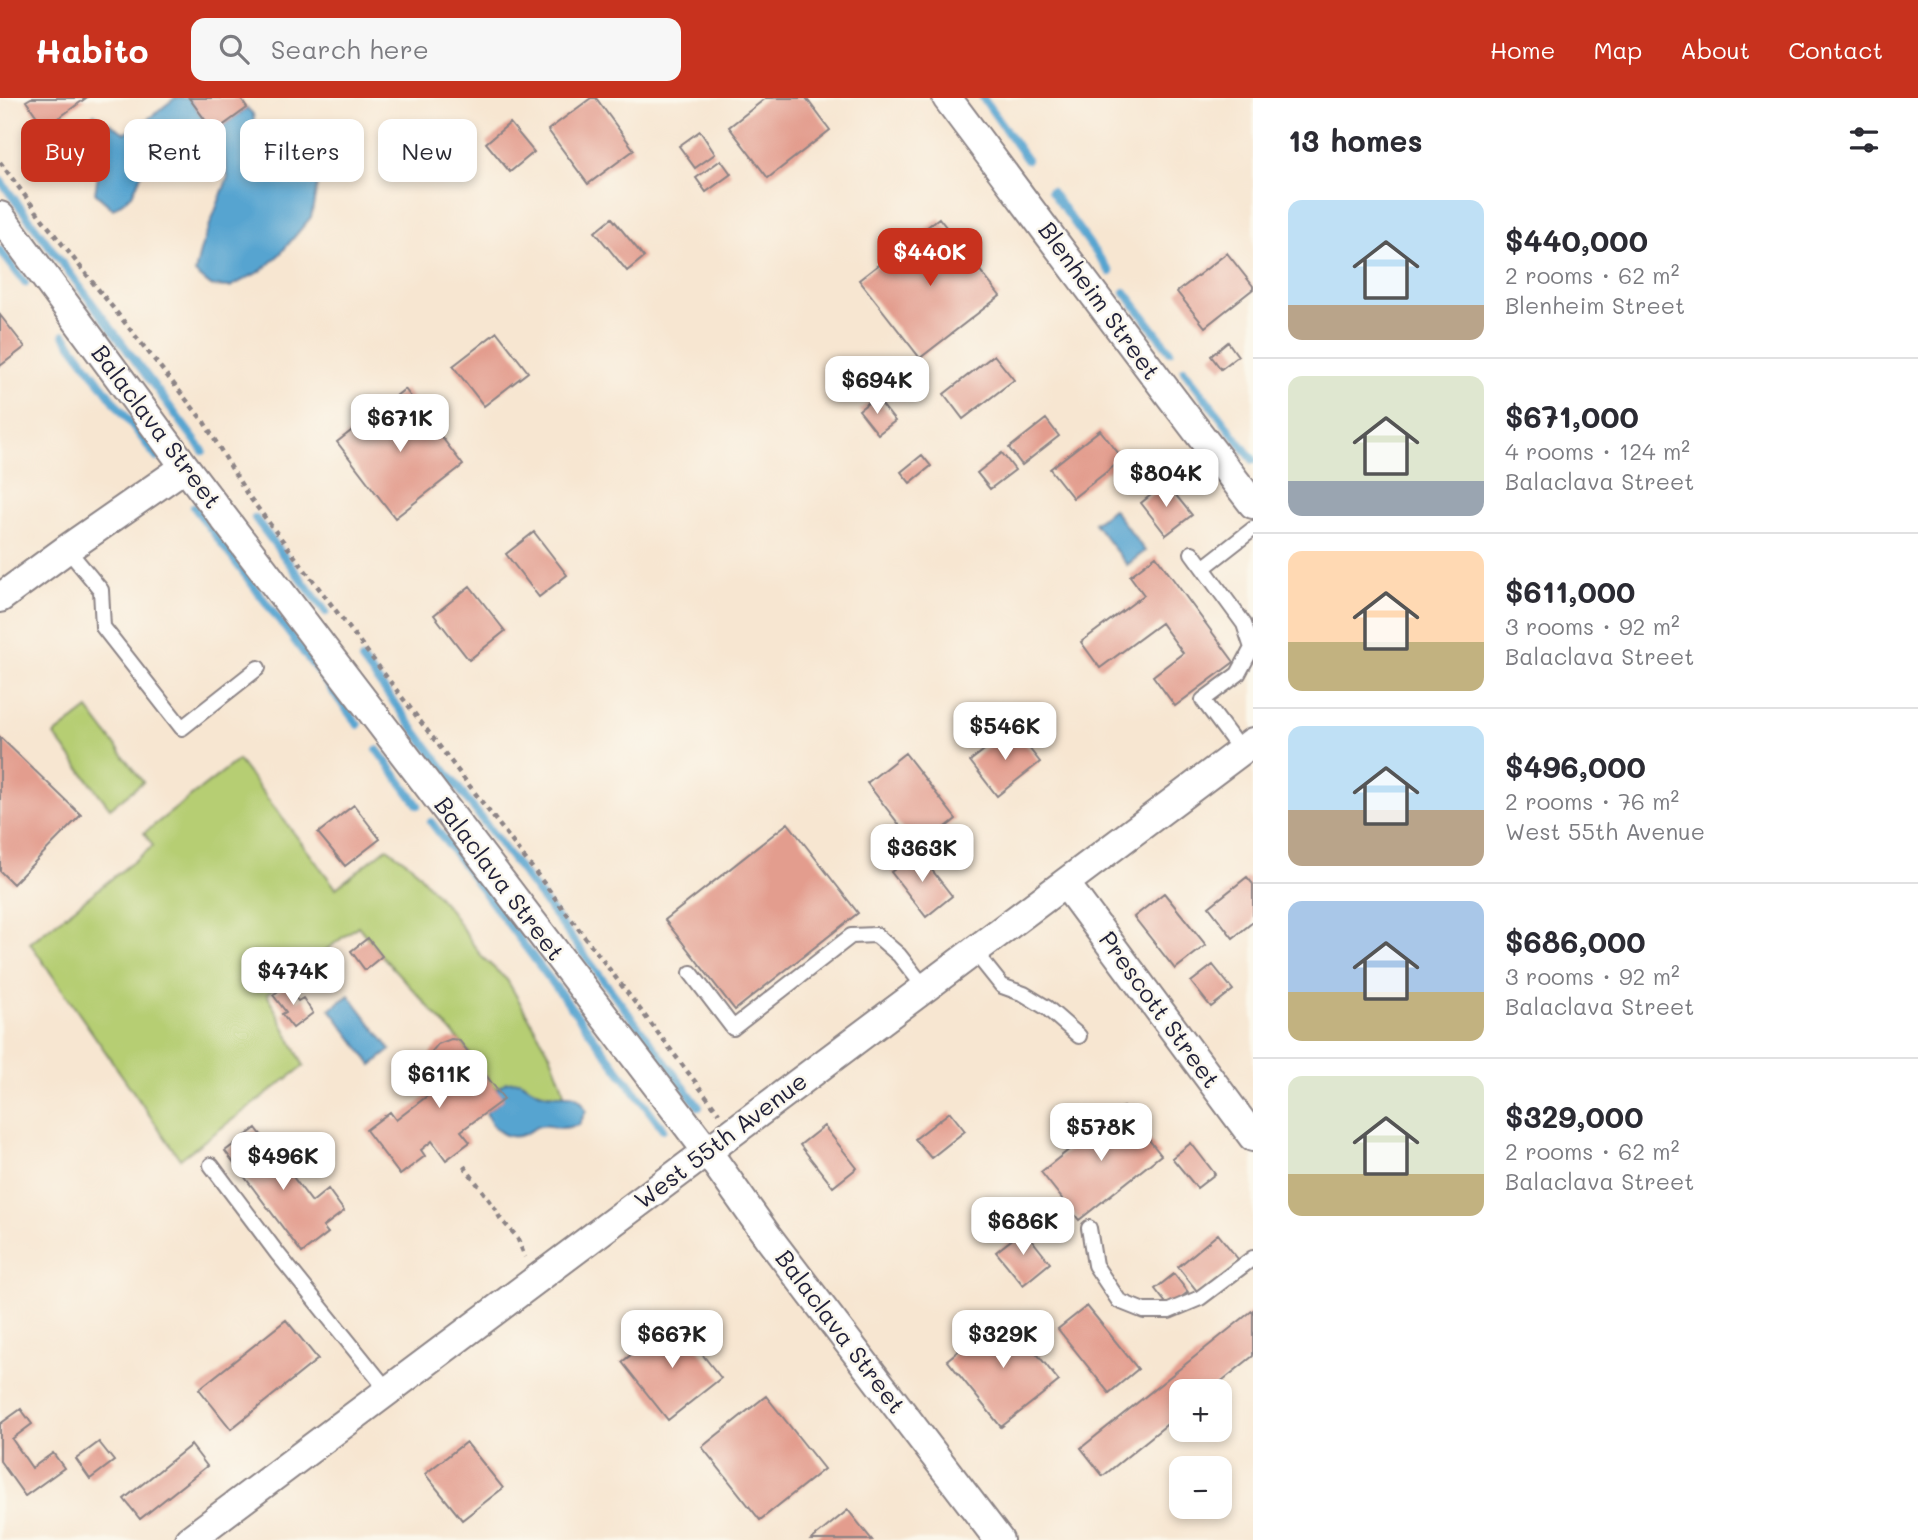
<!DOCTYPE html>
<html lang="en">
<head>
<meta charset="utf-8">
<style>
  :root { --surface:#fff; --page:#f7f7f7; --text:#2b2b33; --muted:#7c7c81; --line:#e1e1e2; --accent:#c8321e }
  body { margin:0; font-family:Mali,sans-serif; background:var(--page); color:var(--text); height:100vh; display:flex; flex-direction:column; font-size:26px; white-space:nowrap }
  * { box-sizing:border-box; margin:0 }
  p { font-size:23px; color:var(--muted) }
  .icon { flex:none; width:38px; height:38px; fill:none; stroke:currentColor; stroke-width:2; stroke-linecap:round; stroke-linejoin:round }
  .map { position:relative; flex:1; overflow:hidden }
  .drawer { display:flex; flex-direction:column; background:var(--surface); width:665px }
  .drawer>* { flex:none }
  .top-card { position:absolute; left:21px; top:21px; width:665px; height:63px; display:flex; gap:14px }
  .controls { position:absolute; left:1169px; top:1281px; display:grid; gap:14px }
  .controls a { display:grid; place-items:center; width:63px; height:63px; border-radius:14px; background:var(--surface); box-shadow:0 4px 10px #0003; font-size:35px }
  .price { position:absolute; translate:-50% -60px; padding:0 16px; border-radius:14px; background:#fff; color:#222; font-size:23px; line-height:46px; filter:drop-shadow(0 2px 4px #0008) }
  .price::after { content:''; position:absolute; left:50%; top:42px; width:21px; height:16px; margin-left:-10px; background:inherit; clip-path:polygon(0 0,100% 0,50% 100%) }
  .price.on { background:var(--accent); color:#fff }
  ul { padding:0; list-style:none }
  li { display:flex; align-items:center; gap:21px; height:175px; padding:0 35px }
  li+li { border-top:2px solid var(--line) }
  li span { display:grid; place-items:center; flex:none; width:196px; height:140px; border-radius:14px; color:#555 }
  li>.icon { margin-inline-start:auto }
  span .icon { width:84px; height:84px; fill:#fffc; stroke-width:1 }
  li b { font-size:30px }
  h2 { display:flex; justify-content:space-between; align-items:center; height:84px; padding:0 35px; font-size:30px }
  .pill { padding:0 24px; border-radius:14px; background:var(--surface); box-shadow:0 4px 10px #0003; font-size:24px; line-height:63px }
  .pill.on { background:var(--accent); color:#fff }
  header { display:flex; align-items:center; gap:42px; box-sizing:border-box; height:98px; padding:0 35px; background:var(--accent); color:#fff }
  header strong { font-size:33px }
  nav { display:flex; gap:38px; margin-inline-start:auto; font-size:24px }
  .search { width:490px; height:63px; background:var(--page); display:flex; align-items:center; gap:18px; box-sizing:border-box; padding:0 24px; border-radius:14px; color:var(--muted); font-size:26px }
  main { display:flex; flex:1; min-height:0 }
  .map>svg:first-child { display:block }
  .green { fill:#b6ce73; stroke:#6c7857; stroke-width:2 }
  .water { fill:#56a4d0; stroke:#3c6386; stroke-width:2 }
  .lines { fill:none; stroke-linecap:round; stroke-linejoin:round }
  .stream { stroke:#56a4d0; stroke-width:8 }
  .building { fill:#e39d8e }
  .lane-casing { stroke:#8c8486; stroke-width:18 }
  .street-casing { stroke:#8c8486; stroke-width:32 }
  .path { stroke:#8c8486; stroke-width:4.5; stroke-dasharray:5 5; stroke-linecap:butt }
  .lane { stroke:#fff; stroke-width:14 }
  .street { stroke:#fff; stroke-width:28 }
  .labels { text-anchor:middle; stroke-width:5; stroke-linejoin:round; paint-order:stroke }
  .street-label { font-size:24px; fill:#22223b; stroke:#fbf7ec }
</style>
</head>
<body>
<header>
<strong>Habito</strong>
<div class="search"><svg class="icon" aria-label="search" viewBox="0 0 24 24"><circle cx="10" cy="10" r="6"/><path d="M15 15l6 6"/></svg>Search here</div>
<nav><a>Home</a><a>Map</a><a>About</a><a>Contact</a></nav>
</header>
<main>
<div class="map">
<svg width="1253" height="1442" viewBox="0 0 1253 1442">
  <rect width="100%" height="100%" fill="#fbf7ec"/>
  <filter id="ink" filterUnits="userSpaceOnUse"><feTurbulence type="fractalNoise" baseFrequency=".0143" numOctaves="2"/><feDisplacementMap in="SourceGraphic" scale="14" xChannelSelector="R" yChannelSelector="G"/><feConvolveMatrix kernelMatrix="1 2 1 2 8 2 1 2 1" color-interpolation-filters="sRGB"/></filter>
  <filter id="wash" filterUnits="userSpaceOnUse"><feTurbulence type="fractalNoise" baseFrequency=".00686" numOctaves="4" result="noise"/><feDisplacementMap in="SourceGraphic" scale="28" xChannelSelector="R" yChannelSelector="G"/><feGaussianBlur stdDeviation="1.57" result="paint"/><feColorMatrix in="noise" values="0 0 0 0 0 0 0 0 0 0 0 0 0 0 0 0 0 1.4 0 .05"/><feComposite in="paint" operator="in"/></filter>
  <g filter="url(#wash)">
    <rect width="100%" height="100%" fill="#f7e6d1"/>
    <path class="green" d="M88 611 143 684 110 710 54 637Z
      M238 662 336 790 387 750 411 767 450 812 481 858 507 882 551 958 562 987 564 997C546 998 534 993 520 983L496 991 459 942 382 858 358 828 267 896 304 968 180 1061 30 845 153 748 144 735Z"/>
    <path class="water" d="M175 0H189L214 34 247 10 253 16 255 32 265 49 296 57 312 70 317 88 311 119 280 156 261 173 230 189 211 188 195 175 200 153 228 79 223 52 209 36 197 33 173 42 146 66 132 97 113 111 95 95 102 52 86 25 94 16 125 35 148 21Z
      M1113 411 1145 453 1127 467 1094 425Z
      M349 897 391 952 372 967 330 911Z
      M520 983C528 988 535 994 545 996 565 1000 578 989 586 1013L579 1027C573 1028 568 1030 562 1030 554 1030 547 1026 540 1028 534 1029 530 1034 525 1036 507 1044 491 1031 486 1014L503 1001 496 991 506 984Z"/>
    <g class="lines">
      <path class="stream" d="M983 0 1027 62
        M0 82 203 353
        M1051 93 1110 174
        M0 152 25 185
        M1125 194 1170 253
        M64 237 157 360
        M1184 272 1253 362
        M194 409 358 627
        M255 420 326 514
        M362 562 699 1009
        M377 652 418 707
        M431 724 663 1031"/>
    </g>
    <g id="blocks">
      <path class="building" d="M31 0H86L45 30 26 3Z
        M189 0H240L247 10 214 34Z
        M591 0H596L634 52 588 86 548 32Z
        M766 0H806L830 32 768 80 729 29Z
        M510 25 534 54 510 74 486 45Z
        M700 33 715 56 695 70 679 48Z
        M721 62 731 76 706 94 696 80Z
        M612 120 644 159 627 173 595 134Z
        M939 120 1000 198 920 260 859 182Z
        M1227 155 1253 188V191L1205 229 1177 194Z
        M0 217 25 249 0 268Z
        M497 234 528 274 484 308 453 268Z
        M1228 244 1238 258 1221 271 1211 258Z
        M994 257 1014 282 963 321 944 296Z
        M405 291 463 367 395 420 337 344Z
        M876 299 895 323 878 336 859 312Z
        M1046 321 1059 338 1022 367 1009 350Z
        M1100 332 1123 361 1073 400 1050 371Z
        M1002 355 1015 372 990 391 977 375Z
        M922 357 931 368 910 385 901 374Z
        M1166 385 1192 417 1166 437 1141 405Z
        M534 434 567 477 539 499 506 456Z
        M1156 458 1234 564 1175 608 1153 578 1183 555 1161 525 1100 570 1081 544 1144 497 1130 478Z
        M470 488 505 533 469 562 434 517Z
        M1013 630 1040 664 997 698 970 663Z
        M0 639 81 717 13 786 0 773Z
        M905 655 956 721 918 751 867 685Z
        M354 707 380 741 345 768 318 735Z
        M788 725 858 815 735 912 665 822Z
        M918 754 952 798 926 819 891 774Z
        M1247 779 1253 786V824L1233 840 1209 809Z
        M1164 795 1206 847 1175 871 1134 819Z
        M368 840 382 858 365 872 351 853Z
        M1213 867 1233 892 1211 909 1191 884Z
        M286 887 298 903 303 900 313 915 293 930 282 916 286 914 273 897Z
        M451 941 459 942 504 1001 461 1033 470 1044 446 1062 432 1043 421 1052 425 1058 400 1077 366 1032 390 1014 396 1022 444 985 429 965 430 956 438 946Z
        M1123 1009 1161 1057 1079 1122 1041 1074Z
        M950 1014 965 1033 931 1060 915 1041Z
        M824 1028 857 1070 833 1089 800 1047Z
        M256 1030 312 1104 328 1091 344 1113 323 1129 328 1135 302 1155 225 1053Z
        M1191 1045 1215 1076 1197 1090 1172 1060Z
        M1024 1132 1050 1165 1023 1187 996 1154Z
        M1218 1136 1238 1161 1197 1193 1178 1169Z
        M1174 1176 1188 1194 1169 1209 1155 1191Z
        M1087 1208 1138 1271 1109 1295 1058 1231Z
        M1253 1212V1258L1209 1293H1181V1315L1103 1378 1081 1350Z
        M1005 1216 1059 1283 1001 1329 947 1262Z
        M286 1222 318 1261 231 1331 199 1291Z
        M675 1222 721 1280 668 1322 622 1264Z
        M766 1298 824 1371 760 1422 702 1349Z
        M21 1311 32 1326 12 1341 32 1370 53 1355 64 1370 25 1398 0 1363V1326Z
        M99 1344 114 1363 90 1381 76 1361Z
        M466 1344 503 1390 462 1422 425 1376Z
        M191 1347 207 1368 140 1421 124 1401Z
        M848 1412 872 1442H811Z"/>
    </g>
  </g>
  <g filter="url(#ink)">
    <use href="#blocks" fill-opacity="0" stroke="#8c8486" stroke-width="2"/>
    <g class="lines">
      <g class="lane-casing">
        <path id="lane" d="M67 451 101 492 103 529 182 630 258 570
          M1192 455 1244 526 1252 550 1238 576 1203 602 1241 653
          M1203 470 1253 431
          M974 853 1002 888 1024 896 1047 910 1079 938
          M691 875 733 930 851 838 876 837 899 857 925 890
          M211 1067 277 1155 388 1293
          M1089 1130 1095 1167 1119 1203 1144 1213H1169L1200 1200 1253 1160"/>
      </g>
      <g class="street-casing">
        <path id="street" d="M947 0C1049 136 1149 272 1253 406
          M0 118 185 369 707 1053 768 1139 999 1442
          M0 500 67 451 185 369
          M1065 785 1253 1039
          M189 1442 1253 644"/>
      </g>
      <path class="path" d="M0 64 43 122 204 324 247 396 719 1015
        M464 1068 493 1107 500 1120 517 1139 525 1159"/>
      <use href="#lane" class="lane"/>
      <use href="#street" class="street"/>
    </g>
  </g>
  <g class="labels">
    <g class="street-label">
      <text transform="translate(1099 203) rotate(54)" y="8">Blenheim Street</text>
      <text transform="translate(156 329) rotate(53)" y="8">Balaclava Street</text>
      <text transform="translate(499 781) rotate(53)" y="8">Balaclava Street</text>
      <text transform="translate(1159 912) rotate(54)" y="8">Prescott Street</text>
      <text transform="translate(721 1043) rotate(-37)" y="8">West 55th Avenue</text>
      <text transform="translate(840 1234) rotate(53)" y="8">Balaclava Street</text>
    </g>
  </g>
</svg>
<div class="controls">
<a>+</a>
<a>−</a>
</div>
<b class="price on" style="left:930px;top:190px">$440K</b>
<b class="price" style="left:877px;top:318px">$694K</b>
<b class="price" style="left:400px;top:356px">$671K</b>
<b class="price" style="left:1166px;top:411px">$804K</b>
<b class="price" style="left:1005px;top:664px">$546K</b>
<b class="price" style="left:922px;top:786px">$363K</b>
<b class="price" style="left:293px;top:909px">$474K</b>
<b class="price" style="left:439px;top:1012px">$611K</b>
<b class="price" style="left:1101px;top:1065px">$578K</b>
<b class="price" style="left:283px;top:1094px">$496K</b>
<b class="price" style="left:1023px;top:1159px">$686K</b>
<b class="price" style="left:672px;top:1272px">$667K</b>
<b class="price" style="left:1003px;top:1272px">$329K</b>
<div class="top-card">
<a class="pill on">Buy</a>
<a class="pill">Rent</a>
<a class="pill">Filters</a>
<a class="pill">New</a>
</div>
</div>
<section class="drawer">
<h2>13 homes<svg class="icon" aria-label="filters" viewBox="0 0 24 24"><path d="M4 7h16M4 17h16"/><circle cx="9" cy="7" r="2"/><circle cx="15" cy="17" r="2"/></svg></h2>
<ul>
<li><span style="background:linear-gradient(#bfe0f5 75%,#b9a48a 0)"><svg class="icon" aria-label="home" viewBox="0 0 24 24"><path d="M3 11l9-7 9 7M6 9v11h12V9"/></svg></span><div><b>$440,000</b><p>2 rooms · 62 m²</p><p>Blenheim Street</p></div></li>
<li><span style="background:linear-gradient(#dfe7d0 75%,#9aa5b1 0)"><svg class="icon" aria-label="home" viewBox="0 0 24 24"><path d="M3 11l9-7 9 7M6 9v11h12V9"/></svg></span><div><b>$671,000</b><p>4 rooms · 124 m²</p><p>Balaclava Street</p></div></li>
<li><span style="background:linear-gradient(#ffd9b3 65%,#c2b280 0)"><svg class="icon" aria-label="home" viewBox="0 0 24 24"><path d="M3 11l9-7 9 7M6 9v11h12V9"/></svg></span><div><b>$611,000</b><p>3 rooms · 92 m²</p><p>Balaclava Street</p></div></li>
<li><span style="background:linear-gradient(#bfe0f5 60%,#b9a48a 0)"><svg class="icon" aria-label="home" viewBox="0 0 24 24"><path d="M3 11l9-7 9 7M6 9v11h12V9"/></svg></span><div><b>$496,000</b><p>2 rooms · 76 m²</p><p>West 55th Avenue</p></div></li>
<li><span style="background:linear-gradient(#a9c7e8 65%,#c2b280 0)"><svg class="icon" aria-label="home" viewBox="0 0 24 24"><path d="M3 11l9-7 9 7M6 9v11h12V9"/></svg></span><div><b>$686,000</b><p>3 rooms · 92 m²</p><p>Balaclava Street</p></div></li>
<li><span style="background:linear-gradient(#dfe7d0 70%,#c2b280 0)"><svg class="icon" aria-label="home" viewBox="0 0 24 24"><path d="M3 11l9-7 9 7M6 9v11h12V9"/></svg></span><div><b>$329,000</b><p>2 rooms · 62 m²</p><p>Balaclava Street</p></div></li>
</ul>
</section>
</main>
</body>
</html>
